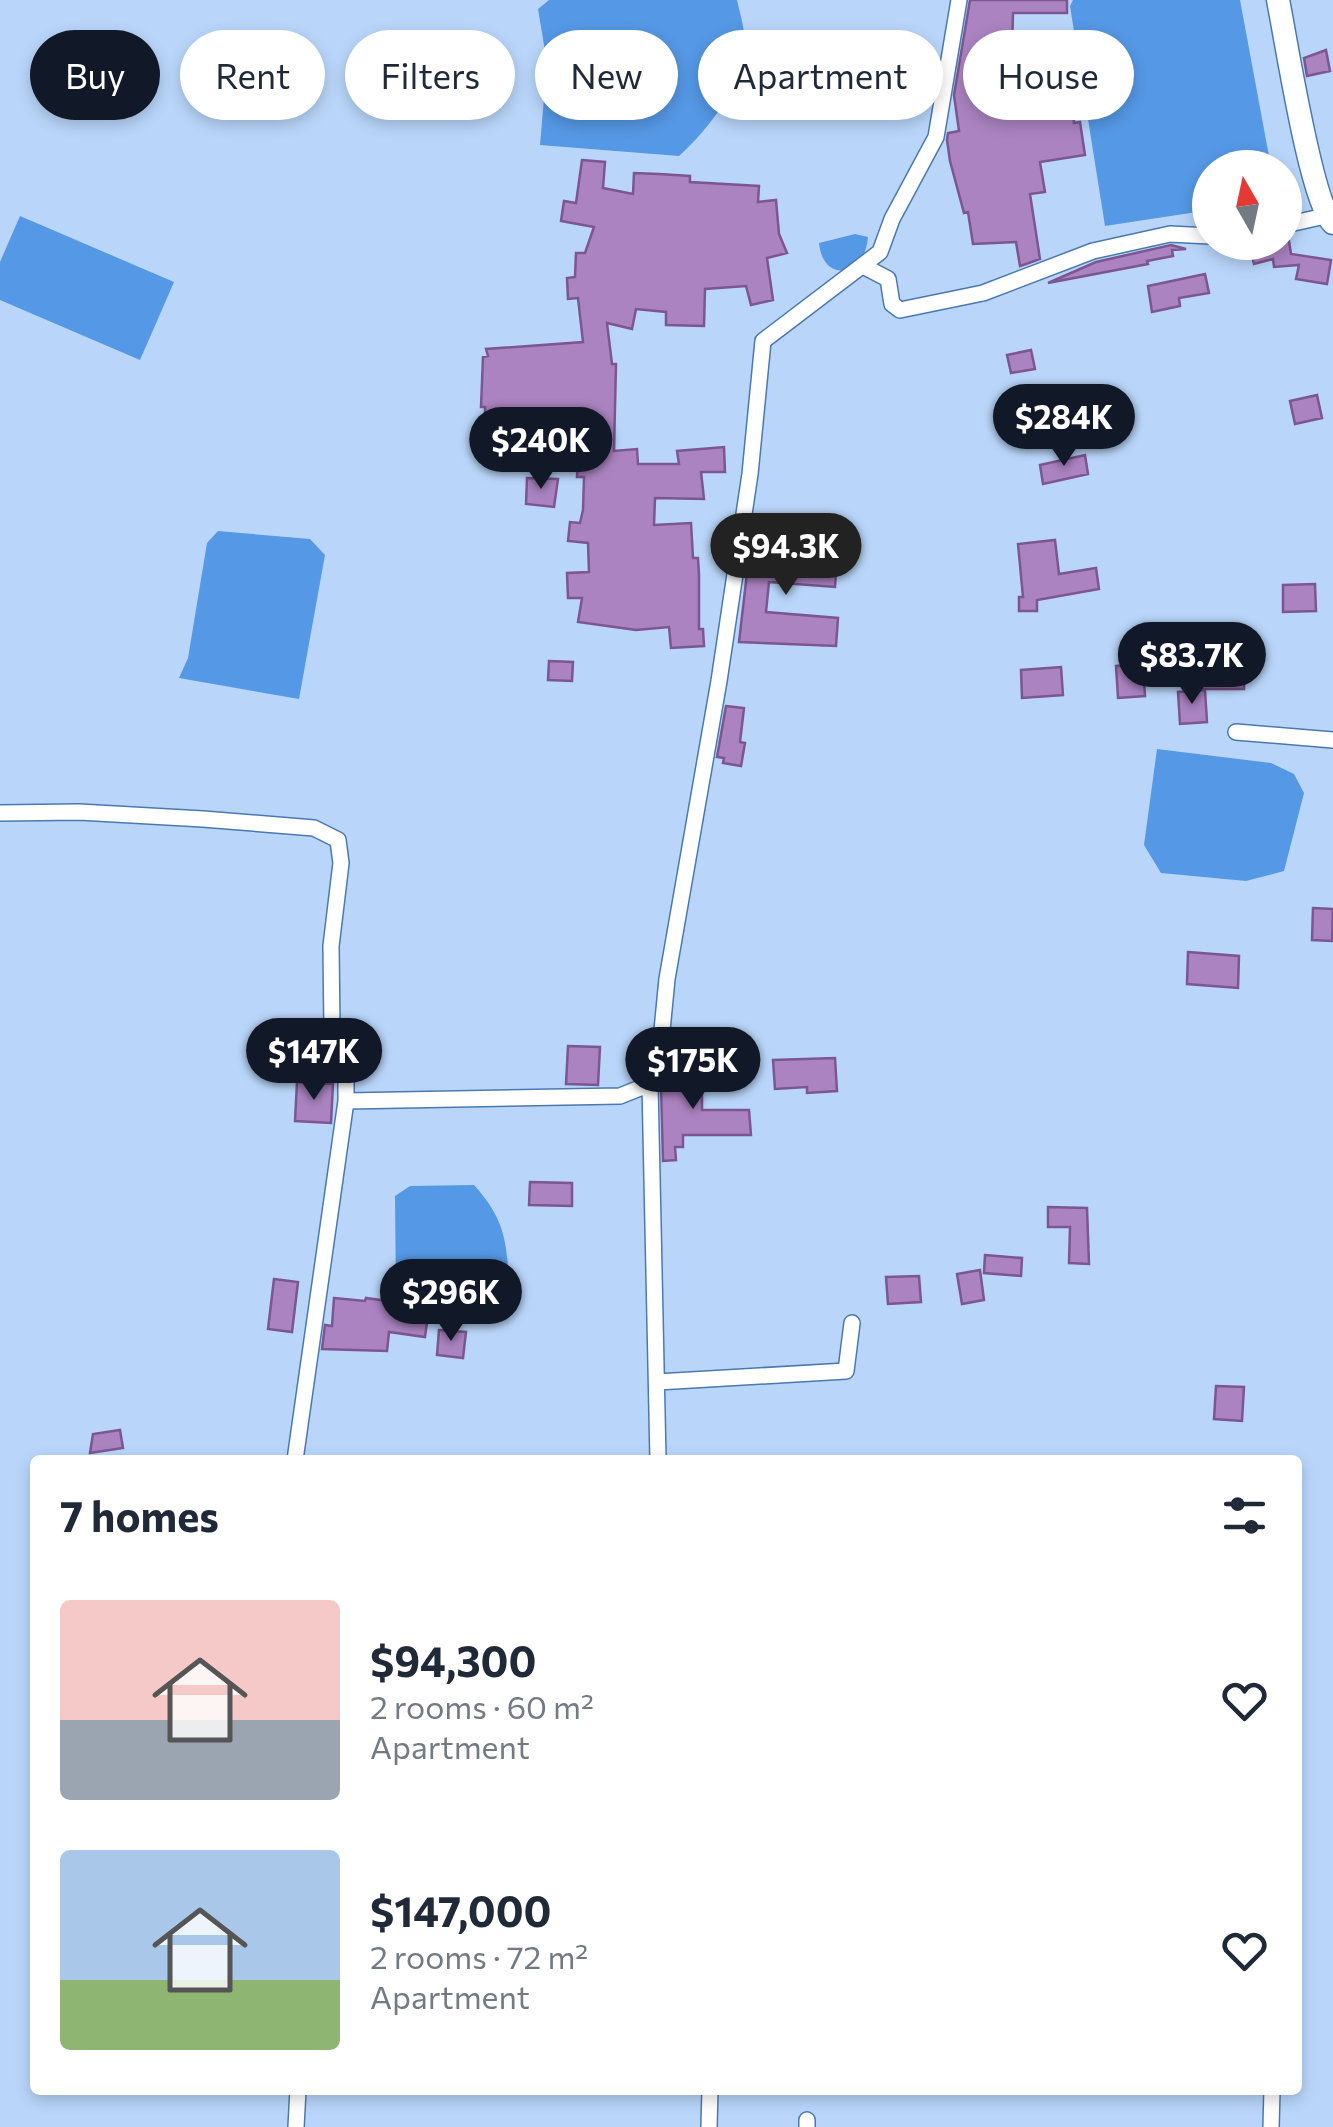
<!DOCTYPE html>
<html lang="en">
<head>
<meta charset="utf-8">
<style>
  :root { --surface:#fff; --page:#f6f6f7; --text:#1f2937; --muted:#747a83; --accent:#111827 }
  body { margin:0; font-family:Commissioner,sans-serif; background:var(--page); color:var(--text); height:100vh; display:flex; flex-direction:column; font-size:38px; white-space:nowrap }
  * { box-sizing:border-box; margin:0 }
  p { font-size:32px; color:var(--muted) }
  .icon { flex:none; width:55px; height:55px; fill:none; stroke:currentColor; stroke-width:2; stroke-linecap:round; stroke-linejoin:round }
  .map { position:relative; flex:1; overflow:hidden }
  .panel { position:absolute; left:30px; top:1455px; width:1272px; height:640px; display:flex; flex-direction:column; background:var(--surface); border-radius:10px; box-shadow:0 5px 15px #0003 }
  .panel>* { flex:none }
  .banner { position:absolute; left:30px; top:30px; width:1275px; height:90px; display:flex; gap:20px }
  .needle { width:65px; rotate:351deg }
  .controls { position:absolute; left:1192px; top:150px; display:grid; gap:20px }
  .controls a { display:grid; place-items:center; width:110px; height:110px; border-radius:50%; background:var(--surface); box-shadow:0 5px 15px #0003; font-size:50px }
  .price { position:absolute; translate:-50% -85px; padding:0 22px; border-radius:35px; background:var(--accent); color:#fff; font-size:32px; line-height:65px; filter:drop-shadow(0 2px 5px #0008) }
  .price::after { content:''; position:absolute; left:50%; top:60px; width:30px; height:22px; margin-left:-15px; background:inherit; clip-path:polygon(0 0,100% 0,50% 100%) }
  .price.active { background:#222; color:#fff }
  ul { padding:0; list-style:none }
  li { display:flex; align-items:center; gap:30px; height:250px; padding:0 30px }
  li span { display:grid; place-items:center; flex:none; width:280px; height:200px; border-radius:10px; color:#555 }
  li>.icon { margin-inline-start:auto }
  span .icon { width:120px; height:120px; fill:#fffc; stroke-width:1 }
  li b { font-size:42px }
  h2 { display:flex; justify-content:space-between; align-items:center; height:120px; padding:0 30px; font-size:42px }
  .chip { padding:0 35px; border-radius:45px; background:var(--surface); box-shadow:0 5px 15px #0003; font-size:35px; line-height:90px }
  .chip.active { background:var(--accent); color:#fff }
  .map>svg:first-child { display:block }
  .water { fill:#5598e5 }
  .building { fill:#aa83c0; stroke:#7c5690; stroke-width:2.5 }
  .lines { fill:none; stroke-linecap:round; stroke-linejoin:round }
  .street-casing { stroke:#4a79b0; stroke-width:18 }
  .secondary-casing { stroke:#4a79b0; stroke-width:25 }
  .street { stroke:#fff; stroke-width:15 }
  .secondary { stroke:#fff; stroke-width:22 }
</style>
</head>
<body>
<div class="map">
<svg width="1333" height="2127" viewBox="0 0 1333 2127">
  <rect width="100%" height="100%" fill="#b9d6fa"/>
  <path class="water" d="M549 0H737C740 13 744 27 745 40 745 83 709 129 679 156L540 145 547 63 538 9Z
    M1073 0H1240L1271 167 1210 168V210L1105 226 1070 6Z
    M20 216 174 282 140 360 0 300V262Z
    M855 234 868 237C865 277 823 284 819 243Z
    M218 531 310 539 325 555 299 699 179 678 188 658 207 543Z
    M1157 749 1271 763 1294 774 1304 793 1284 871 1246 881 1161 873 1144 845Z
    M474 1185C507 1222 506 1242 510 1290L396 1299 395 1196 410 1186Z"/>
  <path class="building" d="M970 0H1067V13H1013L1012 52 1035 47 1043 88 1073 87 1074 123 1080 122 1085 155 1040 162 1045 192 1030 194 1040 259 1026 264 1020 266 1016 242 973 244 968 212 964 213 950 161 947 140 948 133 959 131 954 95Z
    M1326 50 1330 71 1307 76 1304 58Z
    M582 160 605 162 603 188 633 194 634 173 659 174 690 176V182L759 186 758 202 776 200 779 234 787 253 767 258 773 300 751 305 746 286 705 289 704 326 666 325V312L636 309 632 329 607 323 612 364H616L614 451 637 449 638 464H679L677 451 724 447 725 472H701L704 499 655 498 654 525 691 523 693 558H698L699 575V629H703L704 646 671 648 669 627 636 630 578 622 582 598H568L567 573 589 572 588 543 568 541 570 522 580 523 583 510 584 477H577L579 438 533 439V424L502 426V441H485V407H481L483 357 488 356 486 349 583 342 578 298 568 299 567 278 575 277 576 253H585L594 227 561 221 564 201 576 203Z
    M1289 241 1291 254 1331 260 1327 284 1296 279 1299 265 1274 267 1273 259 1254 264 1250 248Z
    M1171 245 1186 249 1172 250 1173 256 1147 261 1148 264 1048 283 1096 262Z
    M1205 274 1209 293 1179 298 1180 306 1152 312 1148 286Z
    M1031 350 1035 369 1011 373 1007 355Z
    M1317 395 1322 418 1295 424 1290 401Z
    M1085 455 1088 474 1043 484 1040 465Z
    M527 478 558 479 554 507 526 504Z
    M1055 540 1059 574 1096 568 1099 589 1037 600V611H1019V597H1023L1018 544Z
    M762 546 797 553 837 555 835 587 769 582 766 612 838 618 836 646 739 642 750 547Z
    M1315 584 1316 611 1283 612V585Z
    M1220 652V657L1244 656V689H1195L1192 654Z
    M549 661 573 662 572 681 548 680Z
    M1143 664 1145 696 1118 698 1116 666Z
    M1061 667 1063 695 1022 698 1021 670Z
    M1205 690 1207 722 1180 724 1178 692Z
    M726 706 744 708 740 742 745 743 741 766 723 763 724 758 717 757Z
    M1313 908 1333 909 1332 941 1312 940Z
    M1188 952 1239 956 1238 988 1187 984Z
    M568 1046 600 1047 598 1085 566 1084Z
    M684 1054 686 1079H702V1110H749L751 1135H683V1147H675L676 1160 663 1161 661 1087 669 1073 671 1055Z
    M835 1058 837 1091 807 1093V1087L775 1089 773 1060Z
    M297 1082 333 1084 331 1123 295 1121Z
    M530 1182 572 1183V1206L529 1205Z
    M1048 1207 1087 1208 1089 1264 1069 1263 1070 1227H1048Z
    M985 1255 1022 1258 1021 1276 984 1273Z
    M980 1270 984 1300 962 1304 957 1274Z
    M919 1276 921 1302 888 1304 886 1277Z
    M274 1279 298 1282 292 1332 268 1329Z
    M334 1298 365 1301 366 1298 429 1307 425 1337 389 1332 387 1351 322 1349 325 1325 332 1326Z
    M439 1330 466 1332 463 1358 437 1355Z
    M1216 1386 1244 1387 1242 1421 1214 1419Z
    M120 1430 123 1448 90 1453 93 1434Z"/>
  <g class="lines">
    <g class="street-casing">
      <path id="street" d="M1285 225 1325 216
        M863 266 888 279 892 304 900 310 983 293 1093 251 1170 234 1210 236
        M1236 732 1333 740
        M0 813 79 812 203 819 314 828 338 840 341 863 331 946 332 1030 346 1074V1101
        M650 1084 658 1460
        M657 1382 846 1371 852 1323
        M295 1460 346 1101 620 1096 650 1084 658 1071 667 979 719 681 750 474 763 341 880 252 892 219 936 137 959 0
        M296 2127 298 2090
        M709 2127 710 2090
        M807 2127V2120
        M1271 2127 1272 2090"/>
    </g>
    <g class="secondary-casing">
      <path id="secondary" d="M1278 0C1286 39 1311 203 1333 223"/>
    </g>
    <use href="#street" class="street"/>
    <use href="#secondary" class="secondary"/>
  </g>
</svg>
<div class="controls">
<a><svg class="needle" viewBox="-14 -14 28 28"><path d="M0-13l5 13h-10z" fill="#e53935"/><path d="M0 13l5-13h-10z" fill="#747a83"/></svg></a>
</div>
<b class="price" style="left:1064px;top:469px">$284K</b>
<b class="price" style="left:541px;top:492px">$240K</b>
<b class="price active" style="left:786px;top:598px">$94.3K</b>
<b class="price" style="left:1192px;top:707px">$83.7K</b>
<b class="price" style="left:314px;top:1103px">$147K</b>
<b class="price" style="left:693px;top:1112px">$175K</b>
<b class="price" style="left:451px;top:1344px">$296K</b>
<div class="banner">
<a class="chip active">Buy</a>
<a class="chip">Rent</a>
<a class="chip">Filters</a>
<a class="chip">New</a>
<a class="chip">Apartment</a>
<a class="chip">House</a>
</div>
<section class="panel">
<h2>7 homes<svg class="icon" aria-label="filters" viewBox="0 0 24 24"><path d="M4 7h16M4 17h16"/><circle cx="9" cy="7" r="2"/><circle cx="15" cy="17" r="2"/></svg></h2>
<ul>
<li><span style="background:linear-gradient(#f6c9c9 60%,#9aa5b1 0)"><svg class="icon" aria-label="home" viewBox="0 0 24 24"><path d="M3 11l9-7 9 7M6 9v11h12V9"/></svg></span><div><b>$94,300</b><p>2 rooms · 60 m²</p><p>Apartment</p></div><svg class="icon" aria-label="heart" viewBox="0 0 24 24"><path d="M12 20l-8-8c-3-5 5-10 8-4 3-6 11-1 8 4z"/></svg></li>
<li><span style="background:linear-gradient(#a9c7e8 65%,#8fb573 0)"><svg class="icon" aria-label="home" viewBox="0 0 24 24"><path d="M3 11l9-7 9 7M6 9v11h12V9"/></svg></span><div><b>$147,000</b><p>2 rooms · 72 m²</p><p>Apartment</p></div><svg class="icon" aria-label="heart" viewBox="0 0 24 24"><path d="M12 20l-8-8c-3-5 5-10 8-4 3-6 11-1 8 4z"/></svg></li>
</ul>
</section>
</div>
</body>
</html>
